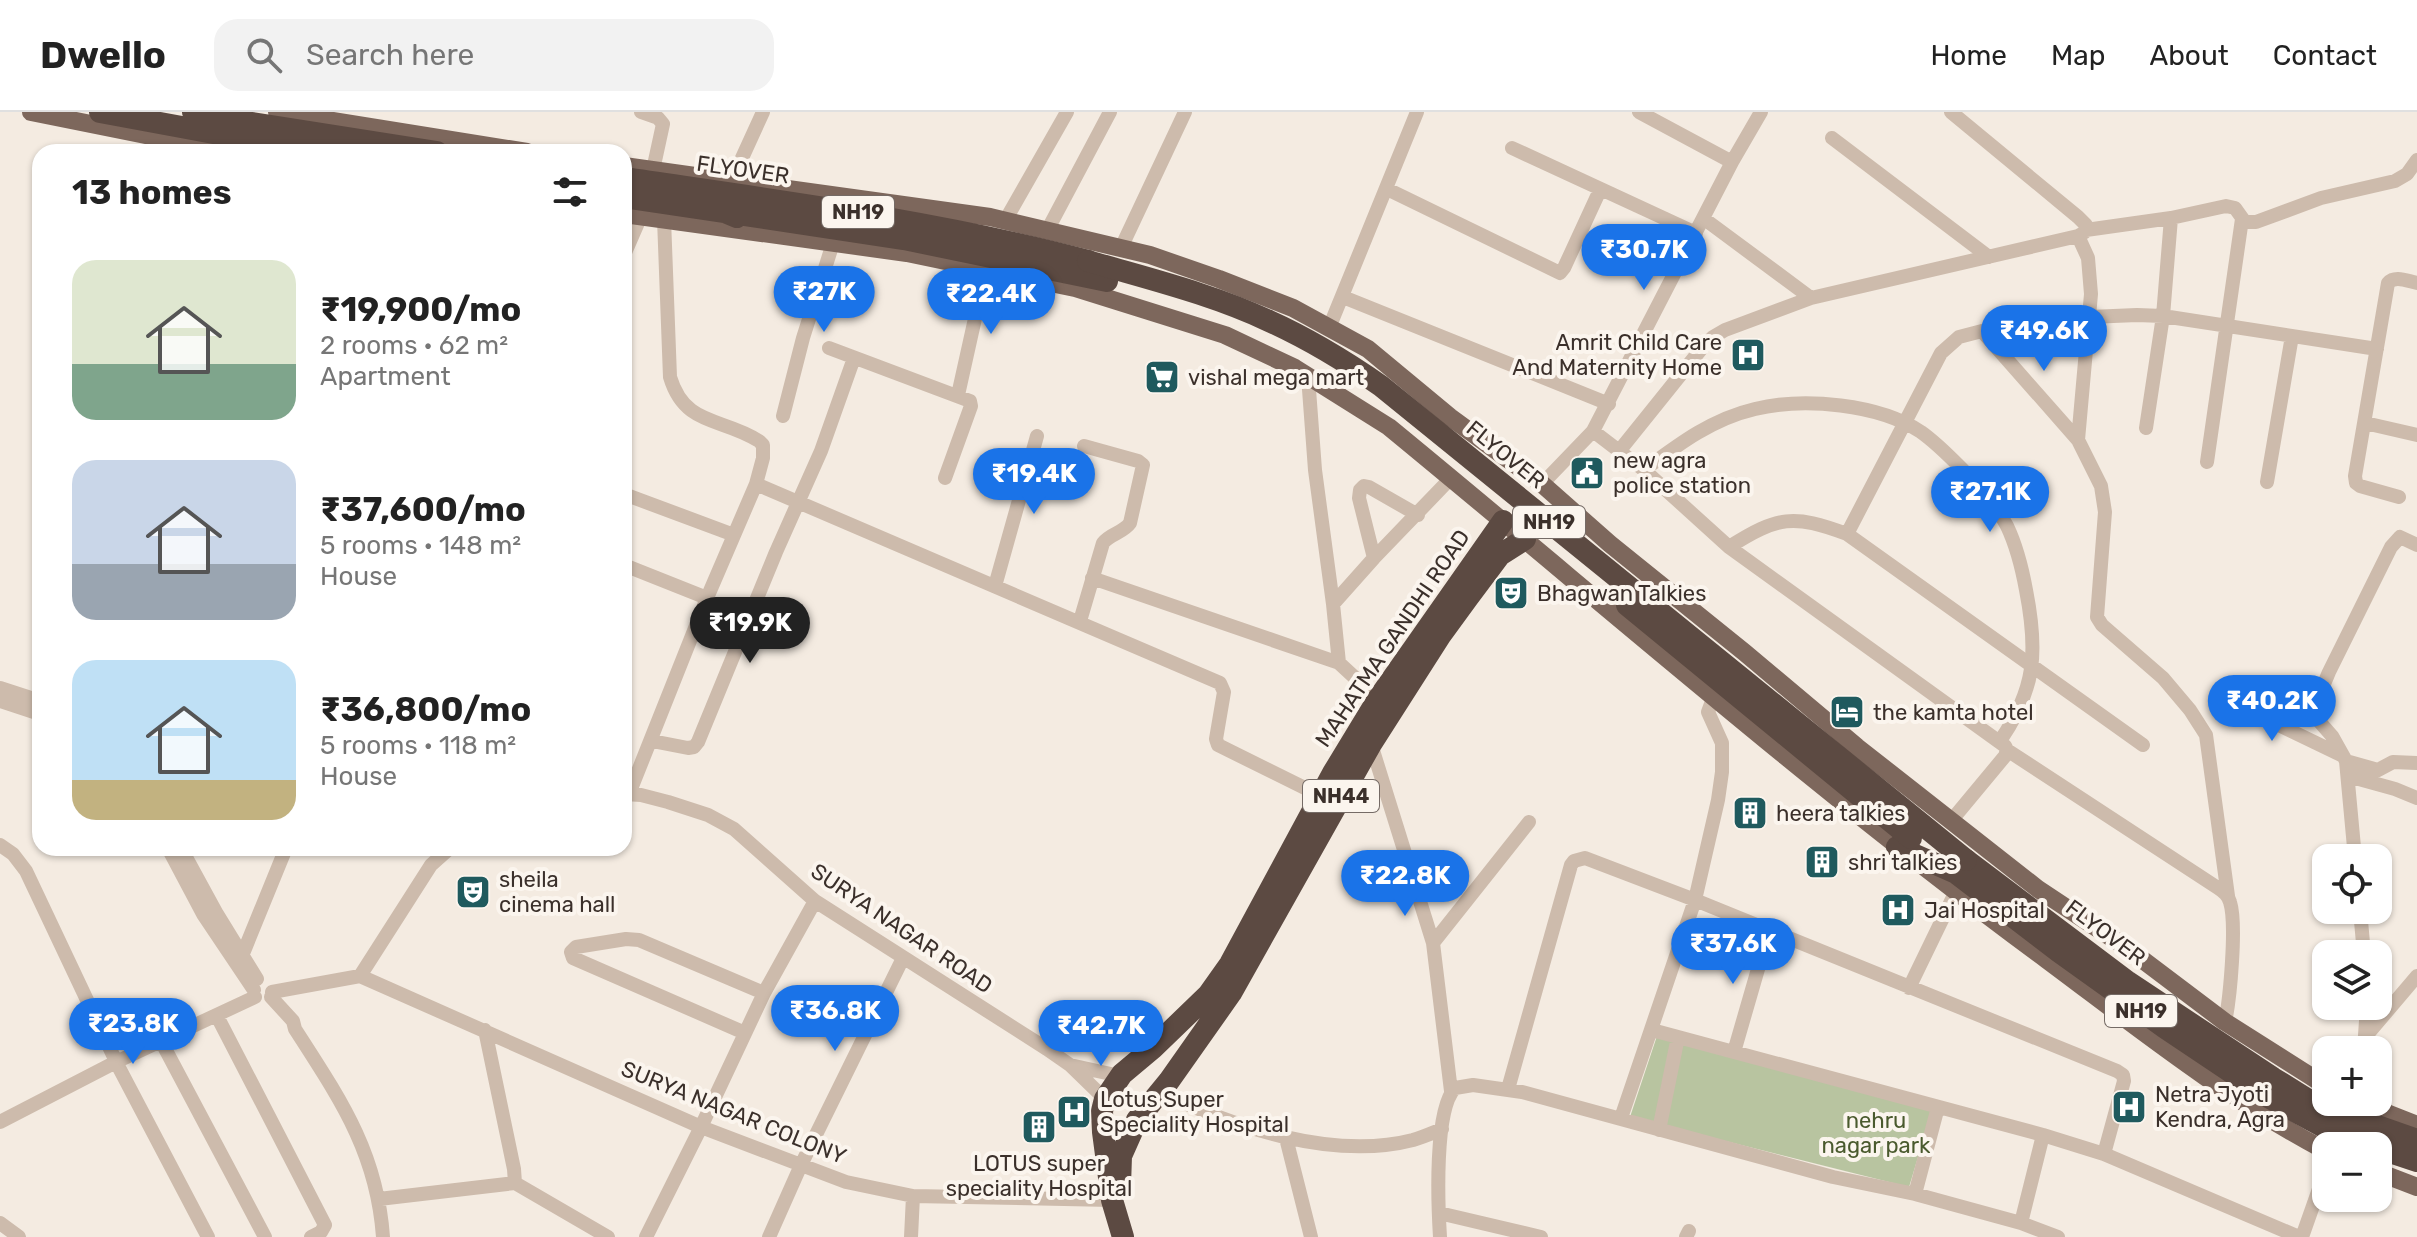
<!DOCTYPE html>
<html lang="en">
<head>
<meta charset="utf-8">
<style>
  :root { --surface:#fff; --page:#f2f2f2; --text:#222; --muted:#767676; --line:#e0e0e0; --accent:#1a73e8 }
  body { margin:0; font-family:Rubik,sans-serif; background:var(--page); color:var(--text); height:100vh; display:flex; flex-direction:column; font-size:30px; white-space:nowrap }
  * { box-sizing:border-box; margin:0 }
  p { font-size:26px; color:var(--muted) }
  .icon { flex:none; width:44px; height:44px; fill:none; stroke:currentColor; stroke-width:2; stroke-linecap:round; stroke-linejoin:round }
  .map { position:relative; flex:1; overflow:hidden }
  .sheet { position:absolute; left:32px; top:32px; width:600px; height:712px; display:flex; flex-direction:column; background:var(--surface); border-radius:24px; box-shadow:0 2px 6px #0004 }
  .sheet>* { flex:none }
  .fabs { position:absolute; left:2312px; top:732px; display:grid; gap:16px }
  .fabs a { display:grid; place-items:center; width:80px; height:80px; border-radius:16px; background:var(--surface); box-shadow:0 2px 6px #0004; font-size:40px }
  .price { position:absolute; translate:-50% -68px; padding:0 18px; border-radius:28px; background:var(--accent); color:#fff; font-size:26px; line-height:52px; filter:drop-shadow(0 2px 4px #0008) }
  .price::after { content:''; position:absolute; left:50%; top:48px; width:24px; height:18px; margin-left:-12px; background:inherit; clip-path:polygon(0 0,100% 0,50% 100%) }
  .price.on { background:#222; color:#fff }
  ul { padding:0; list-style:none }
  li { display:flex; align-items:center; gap:24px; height:200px; padding:0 40px }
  li span { display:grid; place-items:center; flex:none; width:224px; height:160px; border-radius:24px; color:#555 }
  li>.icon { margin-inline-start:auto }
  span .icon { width:96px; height:96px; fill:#fffc; stroke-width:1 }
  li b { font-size:34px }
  h2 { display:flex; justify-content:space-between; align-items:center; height:96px; padding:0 40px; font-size:34px }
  header { display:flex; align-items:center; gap:48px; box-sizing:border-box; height:112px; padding:0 40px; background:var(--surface); border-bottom:2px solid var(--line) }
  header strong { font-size:38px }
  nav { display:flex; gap:44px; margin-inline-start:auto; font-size:28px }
  .search { width:560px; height:72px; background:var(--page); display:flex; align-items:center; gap:20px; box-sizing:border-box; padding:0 28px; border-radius:24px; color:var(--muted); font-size:30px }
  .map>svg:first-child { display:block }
  .green { fill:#b8c4a0 }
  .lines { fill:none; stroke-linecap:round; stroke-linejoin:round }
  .minor { stroke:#cdbbac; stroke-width:14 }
  .major { stroke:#7d675c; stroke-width:18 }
  .highway { stroke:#5c4a42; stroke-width:22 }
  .highway-bridge { stroke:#5c4a42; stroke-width:22 }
  .labels { text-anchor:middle; stroke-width:8; stroke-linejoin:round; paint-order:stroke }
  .shield { fill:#fbf5ee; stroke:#756b66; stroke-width:2 }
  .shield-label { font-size:20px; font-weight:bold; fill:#3b302b }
  .street-label { font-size:22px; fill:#3b302b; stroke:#fbf5ee }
  .poi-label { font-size:22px; fill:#3b302b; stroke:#fbf5ee; text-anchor:start }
  .park-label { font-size:22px; fill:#4a5a2e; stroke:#fbf5ee }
</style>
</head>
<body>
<header>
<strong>Dwello</strong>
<div class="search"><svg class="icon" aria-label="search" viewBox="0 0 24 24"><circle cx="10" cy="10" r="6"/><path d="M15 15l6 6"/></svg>Search here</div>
<nav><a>Home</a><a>Map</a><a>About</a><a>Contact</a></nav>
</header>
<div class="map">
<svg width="2417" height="1125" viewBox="0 0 2417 1125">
  <rect width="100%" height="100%" fill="#f4ebe1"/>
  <path class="green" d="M1658 921 1935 989 1909 1075 1630 1005Z"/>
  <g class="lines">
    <path class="minor" d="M641 0 658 6 663 12 653 58
      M1639 0 1732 50
      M1832 26 1989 145
      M1512 36 1696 121
      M732 68 763 0
      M1387 77 1560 161 1564 156 1600 78
      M1703 106 1811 186
      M1005 109 1067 0
      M1048 117 1110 0
      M2086 118 2171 106 2226 94 2235 96 2245 110H2256L2321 86 2395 69 2407 62 2417 48
      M2078 124 2088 146 2091 182 2078 328
      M1121 136 1185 0
      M624 143 641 104
      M1343 185 1609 292
      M1329 216 1417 0
      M1982 219 2078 328 2101 374 2105 400 2097 505 2102 513 2163 566 2190 598 2206 623 2228 784
      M829 236 970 289 971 294 945 366
      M1308 264 1315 358 1333 492
      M958 283 986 157
      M783 304 803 226 833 131
      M2365 311 2417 323
      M2146 316 2163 204 2171 106
      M1593 319 1644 358 1729 435 2005 634 2007 638 2005 644 1951 709
      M1620 338 1702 236 1713 225 1725 218 1811 186 2078 124 2085 120 2086 113 2078 105 1951 0
      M2207 350 2242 107
      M1644 358C1679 332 1712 307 1755 297 1804 285 1879 292 1921 320 1938 332 1952 347 1966 361 1981 377 1997 395 2007 414 2017 435 2022 456 2026 478 2038 539 2036 577 2000 629
      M2267 370 2292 224
      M756 372 1220 571 1224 580 1216 627 1218 633 1321 684
      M1542 372 1593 319 1732 50 1761 0
      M624 382 734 423
      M2399 385 2360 374 2356 371 2355 364 2388 171C2395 163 2407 169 2417 171
      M1418 403 1369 375 1364 374 1360 378 1359 386 1374 446 1451 366
      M1847 422 1941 241 1959 225 1982 219 2090 205 2137 203 2163 204 2377 237
      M1729 435C1778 404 1793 402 1847 422L2143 633
      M1374 446 1333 492 1339 551 1378 587
      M624 453 707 486
      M1092 466 1339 551
      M995 474 1037 324
      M1080 509 1103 431C1111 421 1123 421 1130 411L1143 353 1138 349 1084 334
      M0 576 40 589
      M2219 584 2341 643
      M0 589 40 602
      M652 629 688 636 694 635 698 630 776 440 821 339 854 246
      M1371 632 1433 831 1451 979
      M2007 638 2218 776C2224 780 2228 783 2230 790 2237 812 2230 887 2225 910
      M2346 649 2378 658 2393 650 2417 651
      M2348 664 2395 677 2417 686
      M624 682 641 683 668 690 708 703 734 717 815 789 1047 937 1070 953 1105 987
      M629 682 707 486 756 372 763 346V333L759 329C722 305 685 315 670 265L664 107
      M0 733 13 742 26 759 113 943
      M168 736 203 802 254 878
      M181 736 217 802 257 867
      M2355 746 2346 649 2332 624 2318 608 2313 598 2329 560 2391 435 2400 425 2417 433
      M2360 798 2364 842
      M1433 831 1529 710
      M242 844 286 736
      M360 864 701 1015 846 1070 913 1084 1112 1088
      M1909 876 1955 781
      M272 880 360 864 431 753 450 736
      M271 885 293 909 295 917C340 987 377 1040 383 1125
      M217 904 325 1113 321 1120 311 1125
      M1652 918 2043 1023 2104 1042 2299 1125
      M745 921 573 846 571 840 576 835 626 827 639 828 764 881
      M2366 924 2417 864
      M161 929 265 1125
      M2364 938 2367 894
      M1734 940 1769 819
      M116 950 208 1125
      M1070 953 1120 964
      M1508 977 1571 753 1574 749 1585 746 1695 788 2117 959 2123 963 2124 969 2104 1042
      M1160 980C1232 1014 1332 1049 1413 1028 1423 1025 1432 1021 1442 1017
      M1621 1006 1695 788 1718 688 1722 660V631L1708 600 1714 584
      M0 1010 116 950 255 885
      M1659 1018 1678 925
      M1286 1026 1311 1125
      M515 1071 608 1125
      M1915 1082 1938 995
      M379 1087 515 1071 514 1057 485 918
      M1439 1101 1541 1125
      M0 1111 19 1125
      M2021 1111 2043 1023
      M646 1125 701 1015 764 881 815 789
      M769 1125 801 1053 903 846
      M911 1125 913 1084
      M1440 1125C1438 1093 1434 998 1455 976L1473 973 1522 980 1833 1065 1915 1082 2021 1111 2058 1125
      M1686 1125 1689 1119
      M2302 1125 2326 1057"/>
    <path class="major" d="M31 0 230 40
      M277 0 527 40
      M624 54 990 105 1150 143 1219 167 1293 196 1368 237 1450 305 1542 372 1610 432 1744 540 1857 635 2038 777 2127 836 2225 910 2326 974
      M624 102 907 141 1075 176 1225 223 1295 256 1389 315C1607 494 1820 681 2047 848 2137 915 2227 987 2326 1039
      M2359 990 2417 1013
      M2378 1060 2417 1075"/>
    <path class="highway" d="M100 0 317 40
      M193 0 239 9 437 40
      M624 66C780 89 936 109 1088 149
      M624 85 725 100 737 105
      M725 100 904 127 1107 169
      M1897 735 1956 761 2058 839 2164 915 2270 986 2337 1022 2372 1034
      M1966 748 2128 870 2273 966 2315 992 2417 1028
      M2378 1036 2417 1049
      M1120 1074 1121 1044 1137 1008 1169 969 1231 881 1371 632 1440 524 1467 487 1500 443 1525 427
      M1123 1125 1112 1088 1103 1020 1102 999 1105 987 1122 962 1153 936 1208 883 1230 852 1333 661 1378 587 1503 409"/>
    <path class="highway-bridge" d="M1088 149C1149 167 1212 182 1269 209 1309 227 1345 249 1381 274L1966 748
      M1627 493 1911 726"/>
  </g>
  <defs>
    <g id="hospital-square" transform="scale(1.8)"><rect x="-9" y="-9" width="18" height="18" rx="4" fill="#1f5a5e" stroke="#fbf5ee"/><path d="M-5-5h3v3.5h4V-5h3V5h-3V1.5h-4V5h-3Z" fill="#fff"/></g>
    <g id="supermarket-square" transform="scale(1.8)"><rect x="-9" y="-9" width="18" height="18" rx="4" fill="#1f5a5e" stroke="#fbf5ee"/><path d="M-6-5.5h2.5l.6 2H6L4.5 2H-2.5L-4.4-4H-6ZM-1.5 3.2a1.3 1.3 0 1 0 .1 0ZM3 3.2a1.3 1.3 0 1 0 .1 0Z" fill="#fff"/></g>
    <g id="civic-square" transform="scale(1.8)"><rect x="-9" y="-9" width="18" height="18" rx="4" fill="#1f5a5e" stroke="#fbf5ee"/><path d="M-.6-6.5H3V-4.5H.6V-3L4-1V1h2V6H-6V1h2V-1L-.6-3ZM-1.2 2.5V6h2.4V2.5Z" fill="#fff"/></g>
    <g id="theatre-square" transform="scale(1.8)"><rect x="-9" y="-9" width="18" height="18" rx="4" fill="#1f5a5e" stroke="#fbf5ee"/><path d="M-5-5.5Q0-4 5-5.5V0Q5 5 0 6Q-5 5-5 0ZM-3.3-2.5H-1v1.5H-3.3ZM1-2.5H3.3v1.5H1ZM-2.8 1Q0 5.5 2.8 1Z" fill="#fff"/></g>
    <g id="hotel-square" transform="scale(1.8)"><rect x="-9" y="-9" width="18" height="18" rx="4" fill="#1f5a5e" stroke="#fbf5ee"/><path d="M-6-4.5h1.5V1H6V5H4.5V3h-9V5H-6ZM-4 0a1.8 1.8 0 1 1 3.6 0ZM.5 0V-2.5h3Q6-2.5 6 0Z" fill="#fff"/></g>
    <g id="building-square" transform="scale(1.8)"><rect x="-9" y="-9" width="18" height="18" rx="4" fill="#1f5a5e" stroke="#fbf5ee"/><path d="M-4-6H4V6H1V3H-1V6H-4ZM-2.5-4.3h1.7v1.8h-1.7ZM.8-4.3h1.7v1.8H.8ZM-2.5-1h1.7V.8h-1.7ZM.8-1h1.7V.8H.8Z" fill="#fff"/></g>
  </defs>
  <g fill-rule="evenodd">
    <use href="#hospital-square" x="1748" y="243"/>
    <use href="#supermarket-square" x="1162" y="265"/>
    <use href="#civic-square" x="1587" y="361"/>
    <use href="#theatre-square" x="1511" y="481"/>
    <use href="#hotel-square" x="1847" y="600"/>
    <use href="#building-square" x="1750" y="701"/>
    <use href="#building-square" x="1822" y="750"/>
    <use href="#theatre-square" x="473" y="780"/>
    <use href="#hospital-square" x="1898" y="798"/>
    <use href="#hospital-square" x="2129" y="995"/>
    <use href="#hospital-square" x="1074" y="1000"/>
    <use href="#building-square" x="1039" y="1015"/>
  </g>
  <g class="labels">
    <g class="shield">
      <rect x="822" y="84" width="72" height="32" rx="6"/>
      <rect x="1513" y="394" width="72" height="32" rx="6"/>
      <rect x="1303" y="668" width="76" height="32" rx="6"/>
      <rect x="2105" y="883" width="72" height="32" rx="6"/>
    </g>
    <g class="shield-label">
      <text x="858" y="107">NH19</text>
      <text x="1549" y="417">NH19</text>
      <text x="1341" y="691">NH44</text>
      <text x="2141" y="906">NH19</text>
    </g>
    <g class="street-label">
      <text transform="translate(743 57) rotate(8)" y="8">FLYOVER</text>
      <text transform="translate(1506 342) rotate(39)" y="8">FLYOVER</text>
      <text transform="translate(1392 526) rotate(-56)" y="8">MAHATMA GANDHI ROAD</text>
      <text transform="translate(902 816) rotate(34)" y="8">SURYA NAGAR ROAD</text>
      <text transform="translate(2106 820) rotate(37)" y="8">FLYOVER</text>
      <text transform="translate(734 1000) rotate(22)" y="8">SURYA NAGAR COLONY</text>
    </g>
    <g class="poi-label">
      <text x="1722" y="238" text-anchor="end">Amrit Child Care<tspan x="1722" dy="25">And Maternity Home</tspan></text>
      <text x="1188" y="273">vishal mega mart</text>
      <text x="1613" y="356">new agra<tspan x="1613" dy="25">police station</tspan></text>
      <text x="1537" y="489">Bhagwan Talkies</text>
      <text x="1873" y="608">the kamta hotel</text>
      <text x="1776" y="709">heera talkies</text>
      <text x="1848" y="758">shri talkies</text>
      <text x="499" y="775">sheila<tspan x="499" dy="25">cinema hall</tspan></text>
      <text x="1924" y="806">Jai Hospital</text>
      <text x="2155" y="990">Netra Jyoti<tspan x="2155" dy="25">Kendra, Agra</tspan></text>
      <text x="1100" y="995">Lotus Super<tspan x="1100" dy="25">Speciality Hospital</tspan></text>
      <text x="1039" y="1059" text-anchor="middle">LOTUS super<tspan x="1039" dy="25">speciality Hospital</tspan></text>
    </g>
    <g class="park-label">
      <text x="1876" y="1016">nehru<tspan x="1876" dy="25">nagar park</tspan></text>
    </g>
  </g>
</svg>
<div class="fabs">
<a><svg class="icon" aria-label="locate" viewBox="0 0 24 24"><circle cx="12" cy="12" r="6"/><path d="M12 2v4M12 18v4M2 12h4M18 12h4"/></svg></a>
<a><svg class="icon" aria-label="layers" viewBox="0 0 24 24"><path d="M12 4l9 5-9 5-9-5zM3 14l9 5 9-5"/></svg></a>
<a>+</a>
<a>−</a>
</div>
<b class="price" style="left:1644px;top:180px">₹30.7K</b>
<b class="price" style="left:824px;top:222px">₹27K</b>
<b class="price" style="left:991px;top:224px">₹22.4K</b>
<b class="price" style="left:2044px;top:261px">₹49.6K</b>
<b class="price" style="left:1034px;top:404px">₹19.4K</b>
<b class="price" style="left:1990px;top:422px">₹27.1K</b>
<b class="price on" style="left:750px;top:553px">₹19.9K</b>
<b class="price" style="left:2272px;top:631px">₹40.2K</b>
<b class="price" style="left:1405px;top:806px">₹22.8K</b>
<b class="price" style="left:1733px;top:874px">₹37.6K</b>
<b class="price" style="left:835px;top:941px">₹36.8K</b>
<b class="price" style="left:133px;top:954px">₹23.8K</b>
<b class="price" style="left:1101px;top:956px">₹42.7K</b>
<section class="sheet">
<h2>13 homes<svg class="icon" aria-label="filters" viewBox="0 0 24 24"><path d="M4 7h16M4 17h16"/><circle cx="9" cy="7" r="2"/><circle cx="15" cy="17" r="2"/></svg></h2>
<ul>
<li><span style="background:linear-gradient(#dfe7d0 65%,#7fa58c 0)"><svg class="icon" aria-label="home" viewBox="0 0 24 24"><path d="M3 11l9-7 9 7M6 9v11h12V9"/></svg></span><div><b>₹19,900/mo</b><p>2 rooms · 62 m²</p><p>Apartment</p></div></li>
<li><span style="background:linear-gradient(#c9d6e8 65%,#9aa5b1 0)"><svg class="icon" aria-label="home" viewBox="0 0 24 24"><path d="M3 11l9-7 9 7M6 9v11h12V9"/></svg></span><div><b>₹37,600/mo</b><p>5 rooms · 148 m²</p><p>House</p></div></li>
<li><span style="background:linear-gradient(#bfe0f5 75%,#c2b280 0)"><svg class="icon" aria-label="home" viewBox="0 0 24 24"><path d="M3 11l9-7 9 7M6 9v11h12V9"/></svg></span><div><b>₹36,800/mo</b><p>5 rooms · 118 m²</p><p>House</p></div></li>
</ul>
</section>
</div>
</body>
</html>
